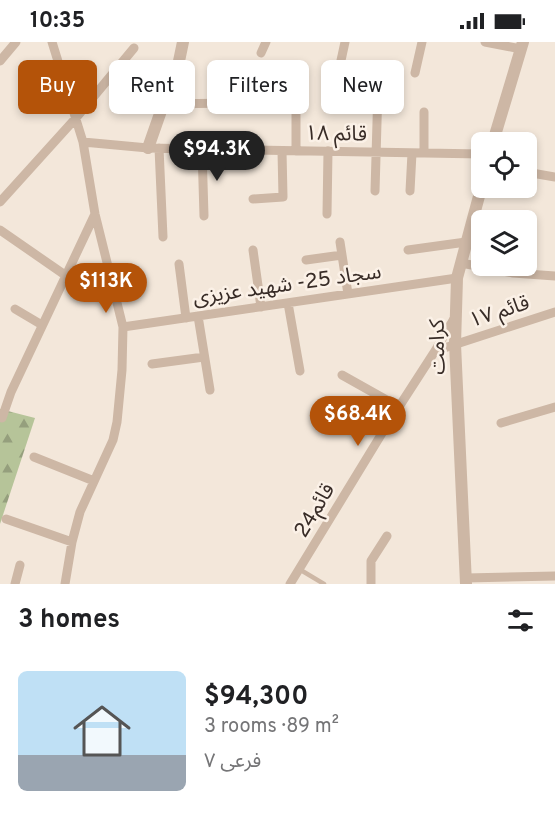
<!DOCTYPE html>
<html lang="en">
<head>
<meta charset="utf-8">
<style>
  :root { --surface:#fff; --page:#f2f2f2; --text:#202124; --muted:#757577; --accent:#b45309 }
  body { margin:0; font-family:Overpass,"Noto Sans Arabic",sans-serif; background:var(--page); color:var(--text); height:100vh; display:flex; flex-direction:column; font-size:22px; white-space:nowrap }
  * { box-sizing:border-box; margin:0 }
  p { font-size:20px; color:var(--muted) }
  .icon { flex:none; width:33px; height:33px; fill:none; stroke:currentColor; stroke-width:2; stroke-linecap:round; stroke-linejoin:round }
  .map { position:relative; height:542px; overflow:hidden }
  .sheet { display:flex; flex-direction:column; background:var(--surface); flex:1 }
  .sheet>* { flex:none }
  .top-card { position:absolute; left:18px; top:18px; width:519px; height:54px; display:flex; gap:12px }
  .tools { position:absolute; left:471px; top:90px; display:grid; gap:12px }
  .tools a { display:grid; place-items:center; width:66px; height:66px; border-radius:9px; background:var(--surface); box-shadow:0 3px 9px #0003; font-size:30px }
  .price { position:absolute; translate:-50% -51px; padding:0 14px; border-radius:21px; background:var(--accent); color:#fff; font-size:20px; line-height:39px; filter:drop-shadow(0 2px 3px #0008) }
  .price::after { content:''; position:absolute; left:50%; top:36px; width:18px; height:14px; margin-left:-9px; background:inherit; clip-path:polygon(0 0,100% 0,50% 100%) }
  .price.on { background:#222; color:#fff }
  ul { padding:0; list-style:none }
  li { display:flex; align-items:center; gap:18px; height:150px; padding:0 18px }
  li span { display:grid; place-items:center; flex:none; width:168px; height:120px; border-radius:9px; color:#555 }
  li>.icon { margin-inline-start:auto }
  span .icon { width:72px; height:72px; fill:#fffc; stroke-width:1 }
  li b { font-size:26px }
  h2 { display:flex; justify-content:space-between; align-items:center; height:72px; padding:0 18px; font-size:26px }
  .chip { padding:0 21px; border-radius:9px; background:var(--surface); box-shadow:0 3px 9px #0003; font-size:21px; line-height:54px }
  .chip.on { background:var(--accent); color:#fff }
  .status { display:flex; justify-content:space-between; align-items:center; height:42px; padding:0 30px; background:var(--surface); direction:ltr }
  .status svg { height:16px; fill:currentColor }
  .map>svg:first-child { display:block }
  .forest { fill:url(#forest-firs) }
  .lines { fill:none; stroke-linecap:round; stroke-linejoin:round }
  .service { stroke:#cdb7a5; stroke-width:4.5 }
  .minor { stroke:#cdb7a5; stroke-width:9 }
  .tertiary { stroke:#cdb7a5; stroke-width:12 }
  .labels { text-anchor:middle; stroke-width:5; stroke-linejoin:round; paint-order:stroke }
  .street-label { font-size:21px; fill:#382c27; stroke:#fbf1e7 }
</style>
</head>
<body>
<div class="status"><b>10:35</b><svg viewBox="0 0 49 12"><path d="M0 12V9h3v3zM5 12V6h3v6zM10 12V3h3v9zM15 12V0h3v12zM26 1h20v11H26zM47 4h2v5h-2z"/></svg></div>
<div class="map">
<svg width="555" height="542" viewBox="0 0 555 542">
  <defs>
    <pattern id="forest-firs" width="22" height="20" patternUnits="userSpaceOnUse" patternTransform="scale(1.5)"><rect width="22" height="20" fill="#b6c499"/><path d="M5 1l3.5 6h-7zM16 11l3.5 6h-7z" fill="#959f7d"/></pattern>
  </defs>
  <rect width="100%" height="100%" fill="#f3e7da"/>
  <path class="forest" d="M0 367 35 376 0 482Z"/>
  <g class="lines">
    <path class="service" d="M299 527 324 542"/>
    <path class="minor" d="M52 0 83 100 95 172 123 285 122 328 117 380 113 398 80 470 72 500 65 542
      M485 0 521 7
      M261 11 266 0
      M0 19 16 0
      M340 23 345 0
      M415 31 422 0
      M109 36 145 41
      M164 62 232 61
      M424 70V111
      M83 100 148 106 482 112
      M159 106 163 195
      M202 107 204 174
      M296 109V35
      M526 130 555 135
      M375 149 378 46
      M410 149 412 111
      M253 157 283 155 282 109
      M0 160 75 77 134 6
      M327 172 328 109
      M0 188 65 233
      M340 200 348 252
      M253 208 261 265
      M408 208 466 200
      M306 218 342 213
      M461 221 513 231 555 234
      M179 222 186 276
      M288 261 300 329
      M15 267 42 283
      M198 274 210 348
      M123 285 457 236
      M435 309 455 275
      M152 322 204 315
      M342 333 399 365
      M2 376 11 350 95 172
      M501 381 555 365
      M34 415 94 439
      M6 477 72 500
      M466 536 555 534
      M15 542 20 523
      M290 542 384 388 435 309 555 270
      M371 542V519L387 494"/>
    <path class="tertiary" d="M493 100 523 0
      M148 106 162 66 174 43 183 0
      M466 542 455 302 457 236 482 143"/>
  </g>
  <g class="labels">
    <g class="street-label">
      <text transform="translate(336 91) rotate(1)" y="7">قائم ۱۸</text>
      <text transform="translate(287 242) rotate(-8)" y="7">سجاد 25- شهید عزیزی</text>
      <text transform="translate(499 269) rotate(-18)" y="7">قائم ۱۷</text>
      <text transform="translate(437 305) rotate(-91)" y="7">کرامت</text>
      <text transform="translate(314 468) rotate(-59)" y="7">قائم24</text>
    </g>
  </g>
</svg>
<div class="tools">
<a><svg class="icon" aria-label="locate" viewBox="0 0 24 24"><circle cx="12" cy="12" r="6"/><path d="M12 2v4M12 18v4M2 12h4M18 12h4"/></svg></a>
<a><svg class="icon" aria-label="layers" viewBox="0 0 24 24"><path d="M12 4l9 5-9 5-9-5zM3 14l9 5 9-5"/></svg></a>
</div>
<b class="price on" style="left:217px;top:140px">$94.3K</b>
<b class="price" style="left:106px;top:272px">$113K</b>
<b class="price" style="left:358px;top:405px">$68.4K</b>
<div class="top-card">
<a class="chip on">Buy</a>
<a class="chip">Rent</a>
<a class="chip">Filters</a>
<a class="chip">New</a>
</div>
</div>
<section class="sheet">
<h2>3 homes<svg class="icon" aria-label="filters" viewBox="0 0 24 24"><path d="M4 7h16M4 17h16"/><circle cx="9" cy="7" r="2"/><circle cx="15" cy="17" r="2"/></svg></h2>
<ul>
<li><span style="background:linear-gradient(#bfe0f5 70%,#9aa5b1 0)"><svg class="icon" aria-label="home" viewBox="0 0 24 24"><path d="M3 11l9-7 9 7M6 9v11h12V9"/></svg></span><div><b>$94,300</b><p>3 rooms · 89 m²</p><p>فرعی ۷</p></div></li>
</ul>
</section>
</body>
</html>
